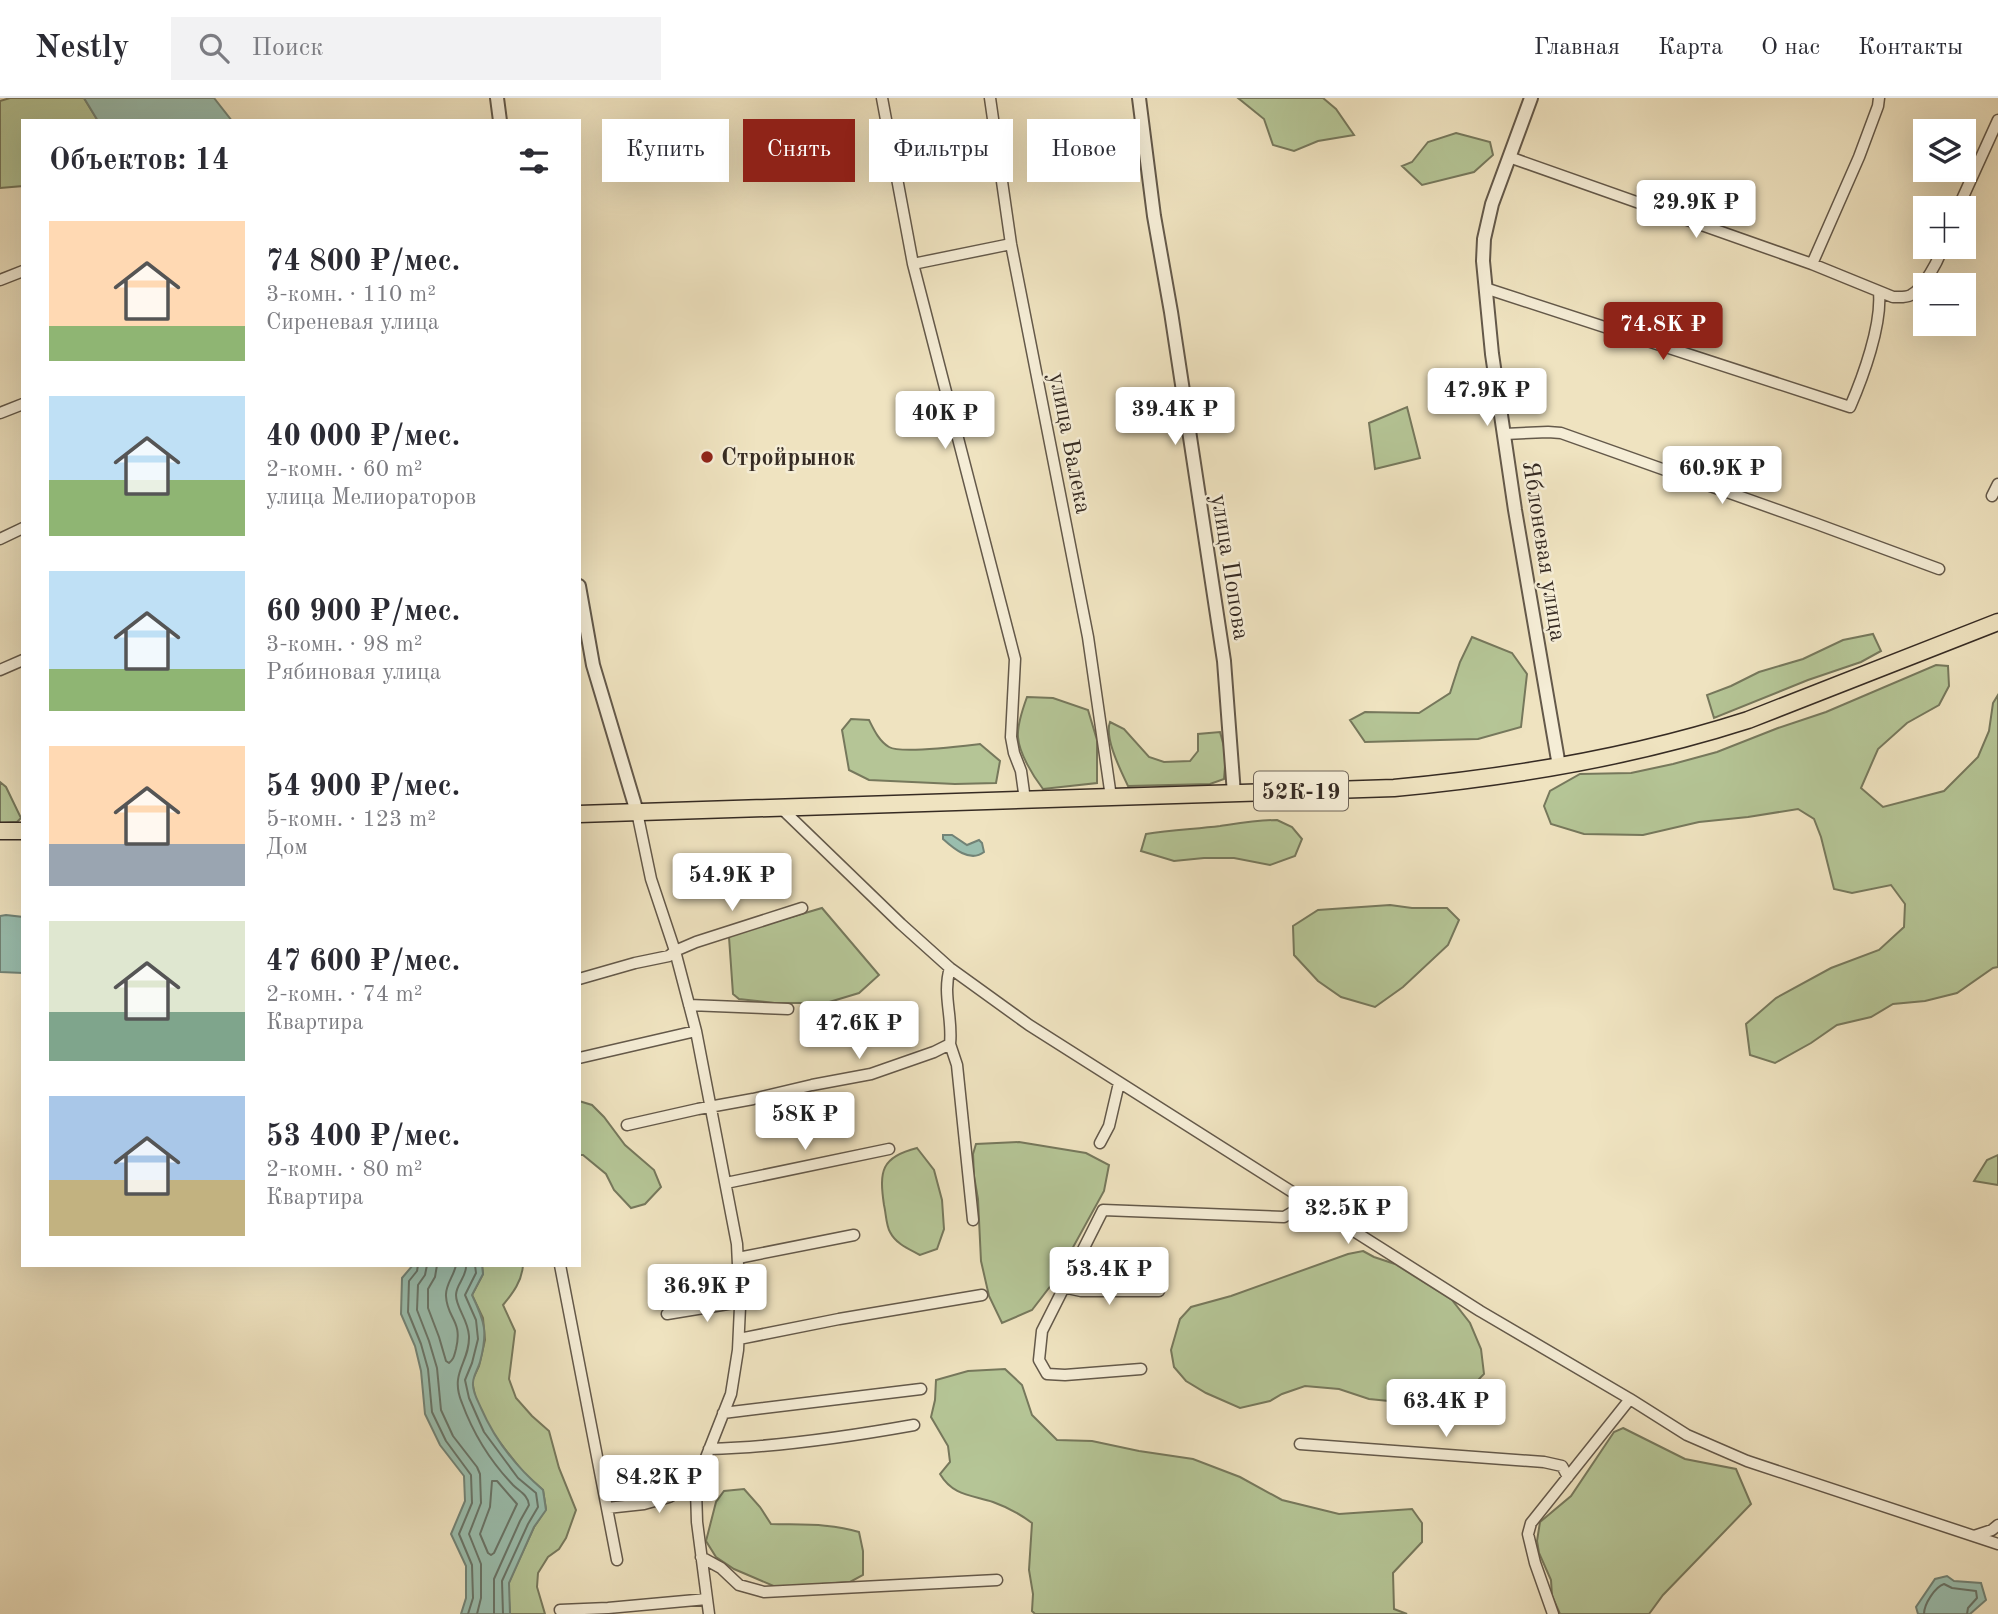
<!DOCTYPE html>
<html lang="ru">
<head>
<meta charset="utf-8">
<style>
  :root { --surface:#fff; --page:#f2f2f3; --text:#2b2b33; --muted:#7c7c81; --line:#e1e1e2; --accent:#8f2418 }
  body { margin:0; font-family:"Old Standard TT",serif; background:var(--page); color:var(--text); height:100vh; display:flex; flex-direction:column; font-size:26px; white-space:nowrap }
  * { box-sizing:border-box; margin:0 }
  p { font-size:23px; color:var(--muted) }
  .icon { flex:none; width:38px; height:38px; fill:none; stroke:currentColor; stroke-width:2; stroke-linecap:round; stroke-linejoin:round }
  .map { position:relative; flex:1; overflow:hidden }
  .details { position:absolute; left:21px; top:21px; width:560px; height:1148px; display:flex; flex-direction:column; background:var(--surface); border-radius:0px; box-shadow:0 7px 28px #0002 }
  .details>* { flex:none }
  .top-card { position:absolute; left:602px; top:21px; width:665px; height:63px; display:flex; gap:14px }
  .controls { position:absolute; left:1913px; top:21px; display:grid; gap:14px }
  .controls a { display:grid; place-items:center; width:63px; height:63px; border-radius:0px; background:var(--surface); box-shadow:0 7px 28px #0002; font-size:35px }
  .price { position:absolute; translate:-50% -60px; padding:0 16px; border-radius:7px; background:#fff; color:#222; font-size:23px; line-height:46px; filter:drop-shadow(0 2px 4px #0008) }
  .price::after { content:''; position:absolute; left:50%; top:42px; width:21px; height:16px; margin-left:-10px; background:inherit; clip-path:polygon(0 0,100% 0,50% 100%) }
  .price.selected { background:var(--accent); color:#fff }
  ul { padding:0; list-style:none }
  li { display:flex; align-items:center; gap:21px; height:175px; padding:0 28px }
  li span { display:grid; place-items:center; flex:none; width:196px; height:140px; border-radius:0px; color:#555 }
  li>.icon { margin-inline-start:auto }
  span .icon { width:84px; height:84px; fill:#fffc; stroke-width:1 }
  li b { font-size:30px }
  h2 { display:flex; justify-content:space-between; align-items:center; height:84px; padding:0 28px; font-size:30px }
  .chip { padding:0 24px; border-radius:0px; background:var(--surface); box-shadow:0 7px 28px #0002; font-size:24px; line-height:63px }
  .chip.selected { background:var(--accent); color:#fff }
  header { display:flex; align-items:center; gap:42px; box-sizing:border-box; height:98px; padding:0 35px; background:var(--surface); border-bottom:2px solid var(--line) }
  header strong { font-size:33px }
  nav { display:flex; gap:38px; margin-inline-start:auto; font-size:24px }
  .search { width:490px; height:63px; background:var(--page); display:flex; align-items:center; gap:18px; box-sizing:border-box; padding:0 24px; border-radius:0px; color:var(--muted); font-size:26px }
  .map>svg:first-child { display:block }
  .green { fill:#b5c596; stroke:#76785c; stroke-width:2 }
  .water { fill:#9abeae; stroke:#728376; stroke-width:2 }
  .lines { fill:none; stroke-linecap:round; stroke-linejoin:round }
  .shore { stroke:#687468; stroke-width:2 }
  .minor-casing { stroke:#64594a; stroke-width:13 }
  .tertiary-casing { stroke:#64594a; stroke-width:16 }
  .primary-casing { stroke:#362b23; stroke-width:19 }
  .minor { stroke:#f5edd6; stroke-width:10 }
  .tertiary { stroke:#f5edd6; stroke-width:12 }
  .primary { stroke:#efe3c0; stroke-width:16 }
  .poi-dot { fill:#8f2418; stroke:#f5edd6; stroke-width:2.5 }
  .labels { text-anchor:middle; stroke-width:5; stroke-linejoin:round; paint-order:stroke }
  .shield { fill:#f5edd6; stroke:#6f6559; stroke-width:2 }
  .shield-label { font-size:23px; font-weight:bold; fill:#362b23 }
  .street-label { font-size:24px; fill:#362b23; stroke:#f5edd6 }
  .poi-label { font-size:24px; font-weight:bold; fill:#362b23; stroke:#f5edd6; text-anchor:start }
</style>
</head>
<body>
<header>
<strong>Nestly</strong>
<div class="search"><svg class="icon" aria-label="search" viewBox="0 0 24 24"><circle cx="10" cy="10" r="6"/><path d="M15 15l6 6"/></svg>Поиск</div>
<nav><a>Главная</a><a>Карта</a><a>О нас</a><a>Контакты</a></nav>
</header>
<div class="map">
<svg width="1998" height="1516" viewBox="0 0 1998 1516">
  <rect width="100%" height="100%" fill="#efe3c0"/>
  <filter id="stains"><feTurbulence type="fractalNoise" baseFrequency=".00286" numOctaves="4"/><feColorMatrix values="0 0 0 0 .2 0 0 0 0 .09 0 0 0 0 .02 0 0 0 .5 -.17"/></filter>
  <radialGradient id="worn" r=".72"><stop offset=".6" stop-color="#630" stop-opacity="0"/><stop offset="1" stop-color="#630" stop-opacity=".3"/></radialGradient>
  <path class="green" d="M10 0H84L98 23H23V88L0 90V3Z
    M1238 0H1323L1336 11 1354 37 1318 43 1294 53 1273 47 1264 21Z
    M1456 35 1490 44 1493 57 1474 74 1422 87 1402 68 1412 64 1428 44Z
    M1407 309 1420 360 1375 371 1369 325Z
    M1873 536 1881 553 1861 564 1808 582 1714 620 1707 597 1731 588 1759 574 1803 561 1843 542Z
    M1472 539 1512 555 1527 576 1521 629 1478 641 1365 644 1350 622 1365 614 1419 615 1450 595 1460 564Z
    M1936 567 1948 568 1949 588 1939 607 1907 625 1878 651 1861 690 1883 709 1944 693 1978 659 1989 633 1993 605 1998 597V869L1993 870 1957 895 1925 903 1893 906 1871 919 1837 927 1811 945 1775 965 1750 957 1746 926 1776 900 1831 870 1879 852 1904 829 1905 806 1891 787 1852 795 1834 791 1821 739 1814 721 1798 711 1748 719 1699 724 1643 737 1584 736 1551 726 1544 708 1550 693 1580 676 1631 675 1673 666 1717 654 1778 630 1826 614Z
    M1027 599 1053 600 1088 612 1097 642V685L1043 691C1033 678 1019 655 1018 639 1017 627 1023 610 1027 599Z
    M851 621 869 622C874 632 879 643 889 649 901 656 963 648 980 646L1000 663 996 685 955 686 869 682 849 672 842 632Z
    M1110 624 1124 631 1149 659 1164 664 1190 663 1198 653V636L1220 634 1226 656 1224 681 1210 686 1128 688C1121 673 1104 640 1110 624Z
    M0 684 6 689 21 720 17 724 0 725Z
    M1277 722 1292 729 1302 741 1295 758 1270 767 1234 760H1204L1174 763 1141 753 1146 736C1171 732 1196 731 1220 728 1240 725 1257 722 1277 722Z
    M1390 807 1412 810H1447L1459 822 1448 847 1403 889 1375 909 1341 899 1318 883 1294 857 1293 828 1318 812Z
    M822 810 879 877 859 895 826 905H774L739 901 733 896 729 839 734 836Z
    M579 1003 592 1007 604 1019 625 1047 654 1072 661 1089 645 1106 631 1110 614 1092 606 1076 583 1057H579Z
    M1019 1044 1086 1055 1109 1067 1104 1093 1055 1182 1032 1212 1002 1225 989 1198 981 1163 978 1101 974 1078 973 1056 976 1046Z
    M917 1050 934 1072 942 1102 944 1131 937 1151 920 1157C909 1151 896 1146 890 1134 886 1127 886 1115 884 1107 879 1073 881 1059 917 1050Z
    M1998 1057V1087L1974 1083 1987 1062Z
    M1363 1153 1374 1159 1395 1166 1452 1202 1470 1225 1481 1251 1484 1276 1448 1313 1431 1311 1419 1306 1369 1301 1339 1291 1305 1288 1282 1296 1270 1303 1240 1310 1206 1295 1186 1283 1174 1269 1171 1252 1180 1221 1191 1209 1231 1198 1348 1156Z
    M482 1167H523C522 1183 513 1195 503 1207L515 1233 509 1281 516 1300 532 1318 549 1333 559 1370 576 1412 566 1440 559 1451 548 1459 538 1475 537 1489 545 1516H510L508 1486 534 1429 546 1411 543 1392 524 1375 505 1351 490 1331 475 1298 472 1283 479 1268 485 1242 483 1220 472 1197 483 1176Z
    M1005 1271 1022 1287 1032 1317 1057 1342 1092 1343 1139 1353 1193 1361 1240 1379 1282 1402 1339 1416 1412 1411 1422 1425V1444L1393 1475 1394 1511 1407 1516H1035L1032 1513 1033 1496 1029 1472 1032 1425C1020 1416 1007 1409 993 1404 972 1397 953 1398 940 1376L950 1364 948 1348 931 1319 935 1302 936 1282 968 1273Z
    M1623 1330 1685 1361 1736 1371 1751 1406 1663 1497 1649 1516H1560L1552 1498 1551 1482 1539 1455 1537 1443 1540 1424 1571 1398 1614 1334Z
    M744 1391 760 1409 771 1426C800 1427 831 1425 859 1434L863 1453V1477L850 1484 776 1489 734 1471 716 1459 706 1443 716 1404 724 1393Z"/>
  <path class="water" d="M84 0H214L232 23H98Z
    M943 737H952L967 747 979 742 982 745 984 754C970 765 953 750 943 741Z
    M6 817 23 819V875L0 874V818Z
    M413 1167H482L483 1176 472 1197C485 1224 488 1234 480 1264 478 1271 473 1278 473 1285 472 1293 478 1303 481 1310 495 1342 516 1369 543 1392L546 1412 534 1429 509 1485 510 1516H461L466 1500V1468L451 1436 465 1403 464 1378 440 1347 425 1316 421 1273 415 1248 401 1216 402 1180Z
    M1947 1478 1954 1483 1981 1485 1986 1502 1970 1516H1918L1916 1509 1935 1481Z"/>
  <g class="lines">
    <path class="shore" d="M418 1167 417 1173 409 1183 408 1214 421 1246 428 1271 432 1314 446 1343 471 1377 472 1405 459 1436 472 1467 473 1500 468 1516
      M427 1167 425 1177 418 1187 417 1212 429 1243 437 1270 441 1312 453 1338 477 1369 480 1376 481 1405 469 1436 481 1466V1500L477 1516
      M437 1167 435 1179 428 1191V1210L439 1239 446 1263 449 1265C454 1261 454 1258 456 1251 463 1222 447 1221 446 1198 445 1187 454 1178 456 1167
      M466 1167C467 1179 456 1186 456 1197 456 1210 468 1221 469 1238 470 1265 449 1274 462 1305 473 1335 491 1364 513 1387 520 1394 528 1397 529 1407L520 1423 494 1481V1516
      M475 1167 476 1175 465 1197 476 1222 478 1241 472 1265 465 1282 469 1300 484 1334 518 1380 536 1395 538 1409 528 1426 502 1483 503 1516
      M492 1383H497L517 1406 494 1455 491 1457 488 1455 480 1436 490 1409Z
      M1924 1516C1924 1506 1935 1489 1944 1486L1952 1490 1976 1493 1977 1500 1968 1510 1967 1516"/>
    <g class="minor-casing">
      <path id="minor" d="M882 0 913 166 1015 561 1011 639 1014 655 1021 673 1025 702
        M990 0 1011 146 1088 539 1111 699
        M1509 59 1812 166 1893 199C1899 199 1905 200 1911 197 1924 190 1938 163 1943 149
        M1958 110 1998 22
        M913 166 1011 146
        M1812 166 1859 59 1878 8 1879 0
        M0 182 23 173
        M1485 190 1850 309C1863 279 1882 227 1879 194
        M0 315 23 306
        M1505 336 1548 334 1561 335 1817 426 1939 471
        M1992 398 1998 386
        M0 441 23 430
        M0 572 23 562
        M781 710 901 826 950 870 1029 927 1480 1213 1630 1301 1687 1337 1747 1363 1998 1446
        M637 714 651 781 675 853 696 933 737 1146 740 1209 738 1252 731 1296 705 1362 696 1392 697 1424 709 1516
        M579 881 635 865 669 858 675 853 696 844 802 810
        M689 907 788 911
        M950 946 957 967 973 1122
        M579 960 696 933
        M627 1027 698 1011 753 1001 812 987 871 976 934 954 950 946C953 920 942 896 950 870
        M1100 1045 1109 1028 1119 985
        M726 1085 889 1051
        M738 1160 854 1137
        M560 1167 617 1462
        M1063 1189 1081 1193H1159
        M667 1216 740 1204
        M739 1241 839 1221 982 1197
        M1141 1271 1065 1277 1047 1276 1039 1262 1042 1233 1103 1112 1284 1119 1296 1112 1300 1100
        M723 1315 921 1291
        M1300 1346 1544 1364 1562 1368 1568 1379
        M709 1351C778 1349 847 1339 914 1327
        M607 1410 644 1406 669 1399 699 1383
        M1974 1438 1992 1432 1998 1427
        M701 1459 721 1470 739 1487 764 1494 997 1482
        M560 1512 608 1510 707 1501
        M1553 1516 1535 1465 1528 1436 1531 1425 1630 1301"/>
    </g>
    <g class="tertiary-casing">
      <path id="tertiary" d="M497 0 500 23
        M1139 0 1154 118 1171 214 1224 563 1234 696
        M1531 0 1492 106 1484 141 1483 163 1492 256 1515 412 1559 668
        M579 488 593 567 637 714"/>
    </g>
    <g class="primary-casing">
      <path id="primary" d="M579 716 1394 690C1513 679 1633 659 1748 622L1998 524
        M0 733H23"/>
    </g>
    <use href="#minor" class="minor"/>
    <use href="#tertiary" class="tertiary"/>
    <use href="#primary" class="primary"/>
  </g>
  <circle class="poi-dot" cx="707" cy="359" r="7"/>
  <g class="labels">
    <rect class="shield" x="1254" y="673.5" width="94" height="39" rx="5"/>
    <g class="shield-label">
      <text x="1301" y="701">52К-19</text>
    </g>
    <g class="street-label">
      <text transform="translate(1071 345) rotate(79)" y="8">улица Валека</text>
      <text transform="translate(1545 453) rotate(81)" y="8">Яблоневая улица</text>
      <text transform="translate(1231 469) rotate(81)" y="8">улица Попова</text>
    </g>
    <g class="poi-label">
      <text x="721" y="367">Стройрынок</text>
    </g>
  </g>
  <rect width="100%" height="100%" filter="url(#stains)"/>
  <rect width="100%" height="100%" fill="url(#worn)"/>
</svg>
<div class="controls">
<a><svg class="icon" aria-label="layers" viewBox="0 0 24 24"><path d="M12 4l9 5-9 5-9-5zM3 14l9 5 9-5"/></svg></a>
<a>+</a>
<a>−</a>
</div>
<b class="price" style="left:1696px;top:142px">29.9K ₽</b>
<b class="price selected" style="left:1663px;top:264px">74.8K ₽</b>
<b class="price" style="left:1487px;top:330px">47.9K ₽</b>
<b class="price" style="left:1175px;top:349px">39.4K ₽</b>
<b class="price" style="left:945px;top:353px">40K ₽</b>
<b class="price" style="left:1722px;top:408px">60.9K ₽</b>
<b class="price" style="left:732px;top:815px">54.9K ₽</b>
<b class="price" style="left:859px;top:963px">47.6K ₽</b>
<b class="price" style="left:805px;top:1054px">58K ₽</b>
<b class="price" style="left:1348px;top:1148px">32.5K ₽</b>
<b class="price" style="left:1109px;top:1209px">53.4K ₽</b>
<b class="price" style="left:707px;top:1226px">36.9K ₽</b>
<b class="price" style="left:1446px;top:1341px">63.4K ₽</b>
<b class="price" style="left:659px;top:1417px">84.2K ₽</b>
<div class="top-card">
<a class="chip">Купить</a>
<a class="chip selected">Снять</a>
<a class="chip">Фильтры</a>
<a class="chip">Новое</a>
</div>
<section class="details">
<h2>Объектов: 14<svg class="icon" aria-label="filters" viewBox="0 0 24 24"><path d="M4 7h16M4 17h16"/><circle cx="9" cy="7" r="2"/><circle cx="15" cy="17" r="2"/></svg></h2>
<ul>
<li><span style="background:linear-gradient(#ffd9b3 75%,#8fb573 0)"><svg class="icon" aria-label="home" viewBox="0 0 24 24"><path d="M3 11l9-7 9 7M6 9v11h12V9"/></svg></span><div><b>74 800 ₽/мес.</b><p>3-комн. · 110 m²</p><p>Сиреневая улица</p></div></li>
<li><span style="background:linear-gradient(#bfe0f5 60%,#8fb573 0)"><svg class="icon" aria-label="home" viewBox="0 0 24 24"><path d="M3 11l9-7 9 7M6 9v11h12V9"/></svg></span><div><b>40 000 ₽/мес.</b><p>2-комн. · 60 m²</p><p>улица Мелиораторов</p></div></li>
<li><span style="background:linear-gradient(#bfe0f5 70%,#8fb573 0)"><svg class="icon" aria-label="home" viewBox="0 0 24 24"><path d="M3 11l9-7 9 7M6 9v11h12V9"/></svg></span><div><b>60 900 ₽/мес.</b><p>3-комн. · 98 m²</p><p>Рябиновая улица</p></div></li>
<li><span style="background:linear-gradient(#ffd9b3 70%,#9aa5b1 0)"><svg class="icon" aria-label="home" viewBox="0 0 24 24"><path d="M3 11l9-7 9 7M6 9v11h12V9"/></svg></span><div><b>54 900 ₽/мес.</b><p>5-комн. · 123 m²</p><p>Дом</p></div></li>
<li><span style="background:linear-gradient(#dfe7d0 65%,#7fa58c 0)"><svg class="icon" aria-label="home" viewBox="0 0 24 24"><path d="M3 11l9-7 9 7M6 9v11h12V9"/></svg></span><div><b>47 600 ₽/мес.</b><p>2-комн. · 74 m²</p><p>Квартира</p></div></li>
<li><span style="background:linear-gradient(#a9c7e8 60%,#c2b280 0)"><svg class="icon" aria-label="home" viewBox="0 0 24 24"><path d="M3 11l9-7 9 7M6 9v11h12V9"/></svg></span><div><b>53 400 ₽/мес.</b><p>2-комн. · 80 m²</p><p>Квартира</p></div></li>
</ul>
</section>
</div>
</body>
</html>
